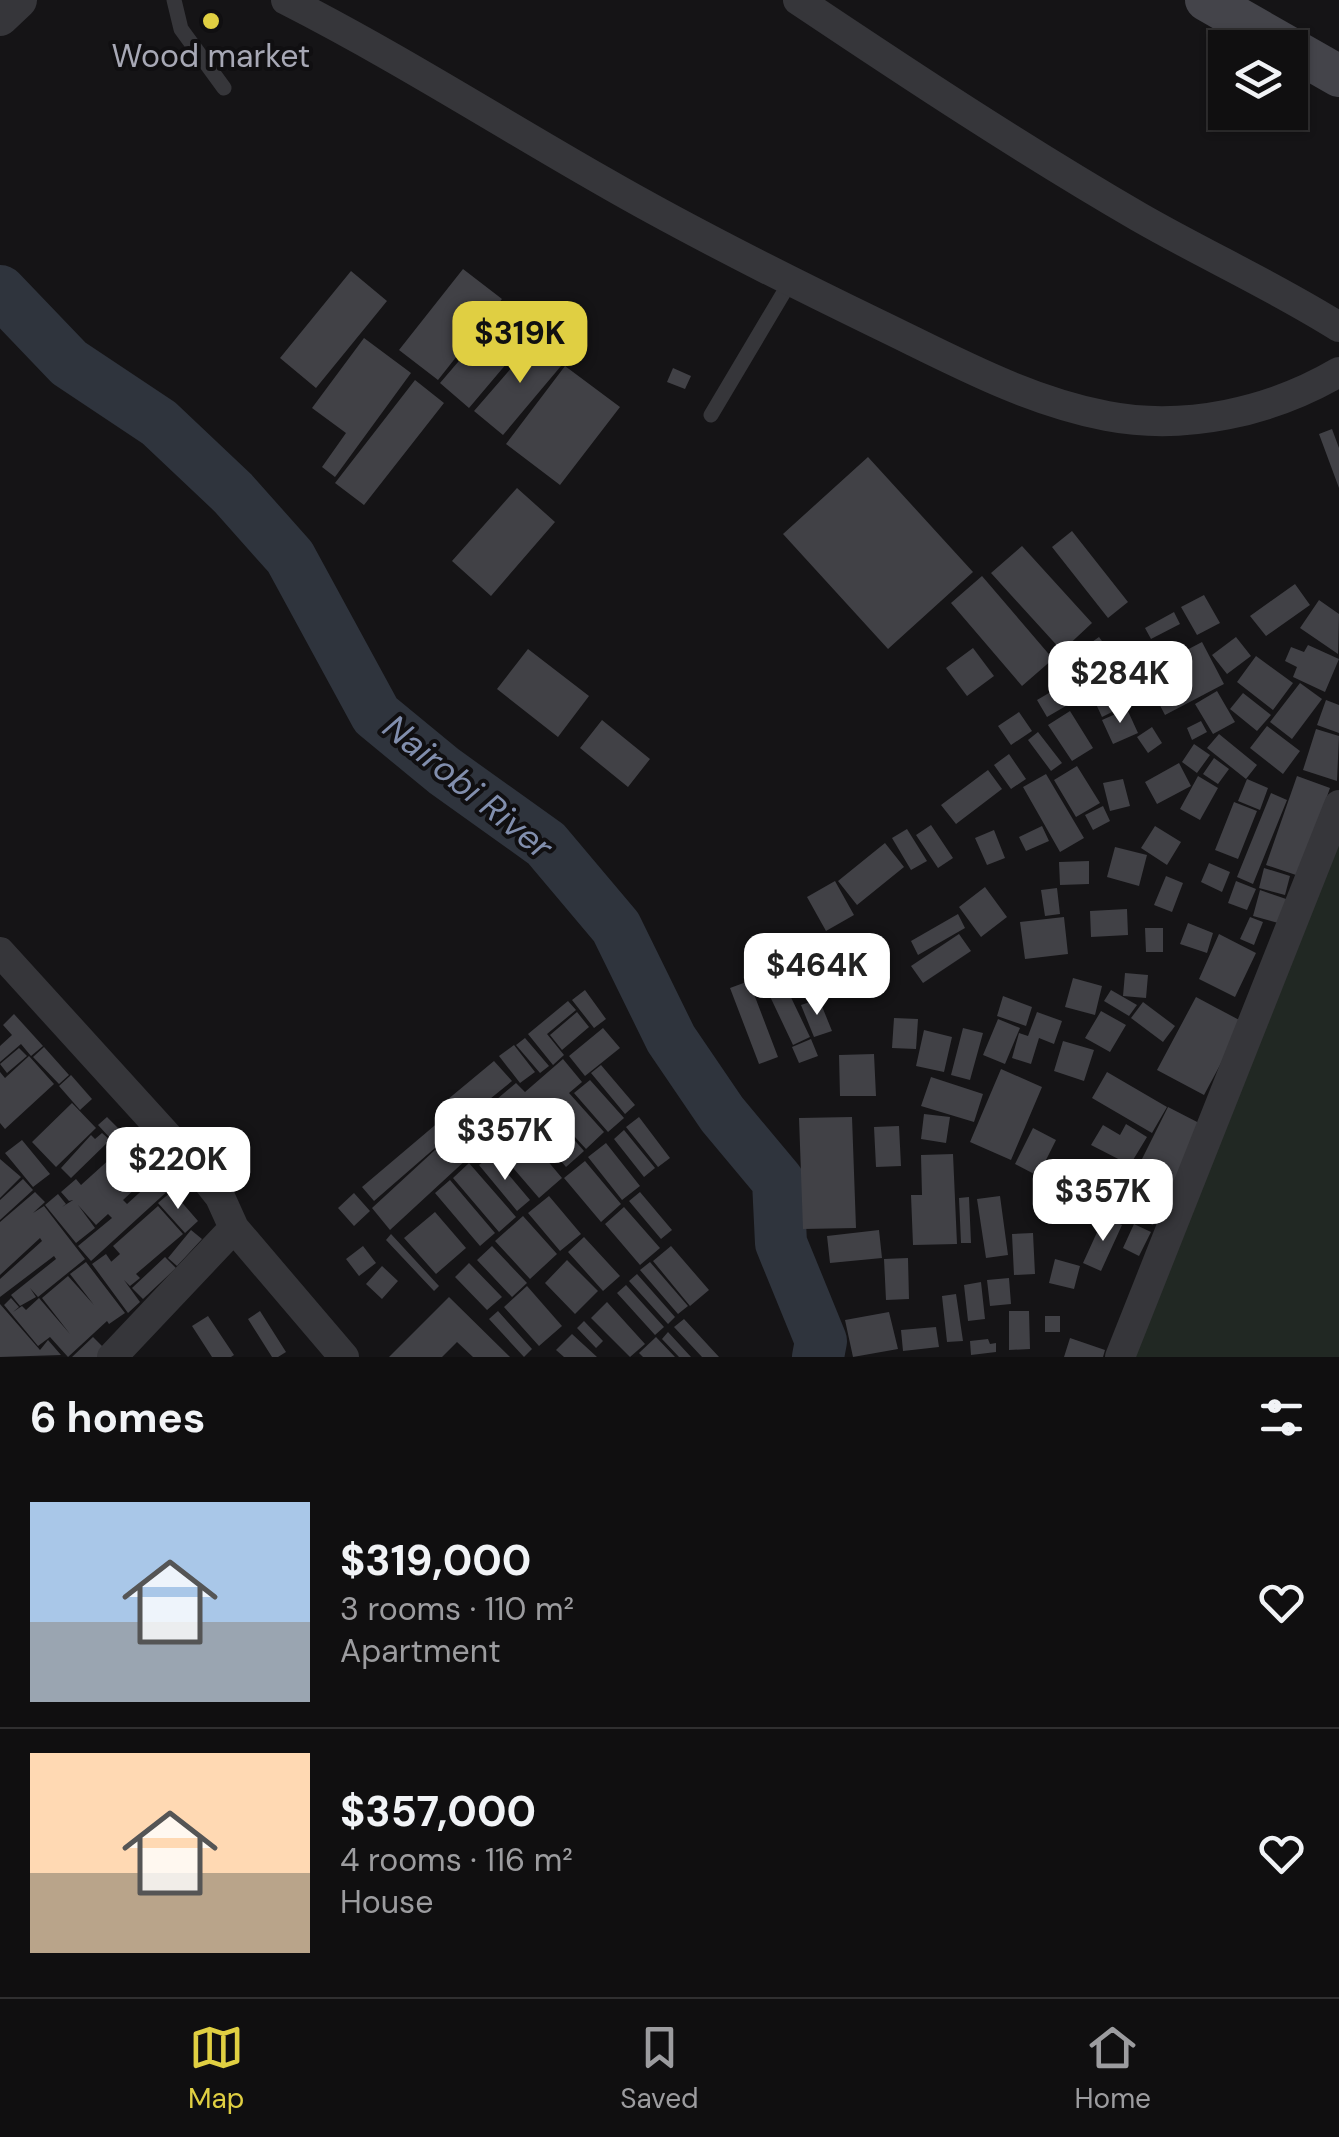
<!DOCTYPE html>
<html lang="en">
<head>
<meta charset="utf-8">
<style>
  :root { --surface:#100f10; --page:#1e1d1e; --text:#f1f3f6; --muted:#9c9c9f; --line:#302f30; --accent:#e0cf42 }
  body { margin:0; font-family:"DM Sans",sans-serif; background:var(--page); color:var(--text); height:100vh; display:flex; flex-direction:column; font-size:38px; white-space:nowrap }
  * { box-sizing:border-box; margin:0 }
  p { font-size:32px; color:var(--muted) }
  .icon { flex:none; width:55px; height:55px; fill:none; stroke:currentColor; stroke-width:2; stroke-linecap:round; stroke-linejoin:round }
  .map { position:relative; height:1357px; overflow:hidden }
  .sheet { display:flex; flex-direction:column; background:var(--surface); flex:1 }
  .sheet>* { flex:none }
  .fabs { position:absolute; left:1208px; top:30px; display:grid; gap:20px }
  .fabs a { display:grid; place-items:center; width:100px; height:100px; border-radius:0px; background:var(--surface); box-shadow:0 2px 8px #0004,0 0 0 2px var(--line); font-size:50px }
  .price { position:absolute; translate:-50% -85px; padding:0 22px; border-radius:20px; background:#fff; color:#222; font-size:32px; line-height:65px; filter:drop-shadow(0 2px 5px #0008) }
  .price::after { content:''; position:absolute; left:50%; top:60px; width:30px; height:22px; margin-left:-15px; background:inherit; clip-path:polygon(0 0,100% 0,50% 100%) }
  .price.on { background:var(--accent); color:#111 }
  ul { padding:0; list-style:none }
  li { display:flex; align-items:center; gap:30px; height:250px; padding:0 30px }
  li+li { border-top:2px solid var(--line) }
  li span { display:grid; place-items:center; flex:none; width:280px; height:200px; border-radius:0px; color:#555 }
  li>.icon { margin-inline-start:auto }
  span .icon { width:120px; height:120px; fill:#fffc; stroke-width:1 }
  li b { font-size:42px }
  h2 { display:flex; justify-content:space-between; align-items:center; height:120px; padding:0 30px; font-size:42px }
  .dock { display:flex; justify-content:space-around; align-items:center; height:140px; border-top:2px solid var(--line); background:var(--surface); font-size:28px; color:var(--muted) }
  .dock a { display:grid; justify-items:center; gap:5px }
  .dock .on { color:var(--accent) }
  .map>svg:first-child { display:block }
  .green { fill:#212823 }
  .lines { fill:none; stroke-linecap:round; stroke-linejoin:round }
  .river { stroke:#2f343d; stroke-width:52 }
  .building { fill:#414146 }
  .service { stroke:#36363a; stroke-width:15 }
  .minor { stroke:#36363a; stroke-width:30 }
  .tertiary { stroke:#36363a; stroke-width:38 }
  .secondary { stroke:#44444a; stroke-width:42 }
  .poi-dot { fill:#e0cf42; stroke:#100f11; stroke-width:4 }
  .labels { text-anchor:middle; stroke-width:8; stroke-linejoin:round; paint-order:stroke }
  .poi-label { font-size:32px; fill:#a7a8b5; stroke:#100f11 }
  .water-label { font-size:35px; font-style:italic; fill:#818ead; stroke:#100f11 }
</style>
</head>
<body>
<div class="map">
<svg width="1339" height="1357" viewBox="0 0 1339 1357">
  <rect width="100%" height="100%" fill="#151416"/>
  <path class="green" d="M1339 837V1357H1133Z"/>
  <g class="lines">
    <path class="river" d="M0 291 69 363 159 423 233 493 290 557 376 715 444 771 546 844 616 927 671 1039 722 1114 778 1181 781 1243 821 1341 818 1357"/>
  </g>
  <path class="building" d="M463 269 502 299 438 380 399 350Z
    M351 271 387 301 316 388 280 358Z
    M506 306 535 330 469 408 440 383Z
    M538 337 566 360 503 435 474 411Z
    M364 338 411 373 335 477 322 467 346 433 312 408Z
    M565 366 620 407 560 485 506 444Z
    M673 368 691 376 685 389 667 382Z
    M415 380 444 403 364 505 335 483Z
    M1332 429 1339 448V488L1319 434Z
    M868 457 973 572 888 649 783 534Z
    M517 488 555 522 491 596 452 561Z
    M1072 531 1128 602 1108 618 1052 547Z
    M1022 546 1092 623 1062 651 991 573Z
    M982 576 1053 659 1022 686 951 603Z
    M1295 584 1310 605 1266 636 1250 616Z
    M1204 595 1220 623 1197 635 1181 607Z
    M1319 600 1339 614 1338 654 1300 628Z
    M1174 612 1180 624 1151 639 1145 628Z
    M1099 637 1113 656 1079 680 1065 661Z
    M1236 637 1251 656 1227 674 1212 655Z
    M1202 642 1224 684 1165 715 1143 673Z
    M1308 645 1339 659 1325 692 1293 677 1297 667 1285 661 1291 647 1304 652Z
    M973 648 994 676 967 696 946 668Z
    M528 649 589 696 558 737 497 689Z
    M1256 656 1293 683 1273 710 1237 682Z
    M1300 683 1322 699 1292 739 1270 722Z
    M1061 686 1071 703 1047 717 1037 700Z
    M1128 689 1134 701 1102 717 1096 704Z
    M1217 691 1235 722 1213 734 1195 704Z
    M1243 693 1271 715 1257 731 1230 709Z
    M1326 700 1339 705V733L1317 725Z
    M1127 709 1138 733 1113 744 1102 720Z
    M1070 711 1093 748 1072 761 1048 725Z
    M1019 712 1032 731 1011 745 998 726Z
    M602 720 650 759 628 787 580 748Z
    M1201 721 1207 732 1192 740 1187 728Z
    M1267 726 1300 751 1283 774 1250 748Z
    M1152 727 1162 743 1148 753 1137 737Z
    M1316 729 1339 736 1337 781 1303 770Z
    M1038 732 1062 763 1051 771 1028 740Z
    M1219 734 1257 765 1246 779 1207 748Z
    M1194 744 1210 755 1197 773 1182 762Z
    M1009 754 1026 779 1011 789 994 765Z
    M1214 758 1229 769 1218 784 1203 774Z
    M1179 763 1191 786 1157 804 1145 782Z
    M1077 766 1100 803 1076 817 1054 780Z
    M988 770 1002 789 956 824 941 805Z
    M1046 774 1084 838 1060 852 1023 787Z
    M1198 776 1218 788 1200 820 1180 809Z
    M1297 776 1330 788 1299 876 1266 865Z
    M1123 779 1130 806 1110 811 1103 783Z
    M1247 779 1268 788 1260 810 1238 801Z
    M1271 793 1287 800 1253 884 1237 877Z
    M1234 802 1257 811 1238 859 1215 850Z
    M1103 806 1110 821 1093 830 1085 815Z
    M931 825 953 858 938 868 916 835Z
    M1042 826 1049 841 1026 851 1019 837Z
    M1155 826 1181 842 1167 865 1141 848Z
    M907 829 927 861 911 870 892 838Z
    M994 830 1005 858 987 865 975 838Z
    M885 843 904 867 857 905 838 881Z
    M1115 847 1147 855 1139 886 1107 877Z
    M1089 861V884L1060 885 1059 862Z
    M1209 863 1230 872 1222 892 1201 882Z
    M1264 868 1290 876 1285 895 1259 888Z
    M1166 876 1183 883 1172 912 1154 905Z
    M835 881 854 915 826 931 807 897Z
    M1236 881 1256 889 1247 910 1228 903Z
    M985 887 1007 917 981 937 959 907Z
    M1057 888 1060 914 1045 916 1041 890Z
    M1260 890 1289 900 1282 924 1253 916Z
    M1127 909 1128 935 1091 937 1090 911Z
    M958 914 965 928 918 955 911 941Z
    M1064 917 1068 954 1025 959 1020 922Z
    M1250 917 1263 922 1254 945 1240 939Z
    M1188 923 1213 933 1207 953 1180 944Z
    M1145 928H1163V952H1146Z
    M959 934 971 951 923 983 911 966Z
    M1219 934 1256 953 1235 997 1199 979Z
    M862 935 882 983 855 994 836 945Z
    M830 948 840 974 804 988 794 962Z
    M775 964 810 1037 793 1045 758 971Z
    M1125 973 1148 975 1146 998 1123 996Z
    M1073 978 1102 986 1095 1015 1065 1007Z
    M749 981 778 1057 759 1064 730 988Z
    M585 990 606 1019 594 1028 572 1000Z
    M1111 990 1137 1005 1129 1016 1104 1001Z
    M1003 996 1032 1007 1026 1026 997 1016Z
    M1196 997 1243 1022 1204 1095 1157 1070Z
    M819 999 832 1031 814 1037 801 1005Z
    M568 1001 576 1010 547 1034 564 1055 553 1065 528 1034Z
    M1143 1002 1175 1026 1163 1042 1131 1018Z
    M1101 1011 1126 1025 1110 1052 1085 1038Z
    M577 1012 589 1027 562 1050 550 1035Z
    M1037 1012 1062 1021 1054 1044 1039 1038 1031 1064 1012 1058 1019 1033 1028 1036Z
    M14 1014 43 1046 31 1056 21 1044 0 1062V1046L12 1035 3 1025Z
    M894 1018 918 1019 916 1049 892 1048Z
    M998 1019 1020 1028 1005 1064 983 1055Z
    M603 1028 620 1048 585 1076 569 1056Z
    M963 1028 983 1033 970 1080 951 1075Z
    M924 1030 952 1037 944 1072 916 1066Z
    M525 1038 549 1066 540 1073 516 1045Z
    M811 1039 818 1056 799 1063 792 1047Z
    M1063 1041 1094 1050 1084 1081 1054 1071Z
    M514 1045 535 1072 520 1083 499 1056Z
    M44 1047 69 1075 59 1084 33 1057Z
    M19 1048 27 1056 7 1073 0 1064Z
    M874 1054 876 1096H840L839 1055Z
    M29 1056 54 1084 5 1129 0 1123V1072L5 1078Z
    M563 1059 582 1082 569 1093 604 1132 586 1149 551 1111 558 1103 549 1111 584 1151 566 1167 531 1126 497 1155 469 1123 516 1083 525 1092Z
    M494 1061 512 1081 464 1120 447 1100Z
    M601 1065 635 1105 625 1114 591 1073Z
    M1001 1069 1042 1087 1011 1160 970 1142Z
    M1107 1072 1167 1107 1152 1133 1092 1098Z
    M71 1075 92 1099 80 1110 59 1086Z
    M931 1077 983 1094 974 1122 921 1106Z
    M590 1080 624 1118 608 1132 574 1093Z
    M72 1103 96 1128 56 1167 32 1142Z
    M1168 1107 1203 1125 1170 1191 1135 1173Z
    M924 1114 950 1117 946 1143 921 1139Z
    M447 1115 458 1128 374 1201 362 1187Z
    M107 1117 120 1130 110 1138 98 1125Z
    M639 1117 670 1158 658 1167 626 1127Z
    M852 1117 856 1228 803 1229 799 1118Z
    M1126 1124 1147 1137 1130 1165 1091 1145 1103 1125 1120 1135Z
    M899 1126 901 1166 876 1167 874 1127Z
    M1033 1128 1056 1140 1038 1176 1015 1164Z
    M624 1130 655 1168 644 1177 614 1139Z
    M102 1133 110 1140 71 1178 61 1168 91 1135 95 1139Z
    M525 1134 562 1178 539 1198 501 1154Z
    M448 1138 468 1158 390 1230 372 1208Z
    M469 1138 483 1153 474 1161 461 1147Z
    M22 1140 50 1174 33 1187 5 1153Z
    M606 1143 640 1186 622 1200 588 1157Z
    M953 1154 957 1244 913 1245 911 1195H922L921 1155Z
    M492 1155 530 1200 517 1211 479 1165Z
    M112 1157 138 1186 123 1200 127 1204 160 1174 172 1187 91 1261 78 1246 112 1218 108 1214 96 1225 78 1205 95 1228 76 1243 45 1205 58 1194 66 1204 62 1207 73 1200 69 1201 61 1192 76 1179 81 1185Z
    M0 1159 21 1177 0 1198Z
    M585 1161 621 1204 601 1222 564 1178Z
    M469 1163 516 1217 499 1232 453 1178Z
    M1069 1173 1086 1185 1069 1209 1053 1197Z
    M23 1179 33 1190 0 1220V1200Z
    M450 1180 495 1233 480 1246 435 1193Z
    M1153 1185 1167 1190 1153 1225 1139 1220Z
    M172 1191 198 1221 185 1233 158 1203Z
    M35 1192 45 1202 33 1213 44 1206 85 1259 38 1297 30 1288 36 1297 20 1306 11 1295 56 1259 54 1256 0 1297V1279L42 1241 40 1238 0 1275V1222Z
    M640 1192 672 1230 661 1239 629 1201Z
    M354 1193 370 1211 354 1226 338 1208Z
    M549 1196 581 1234 560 1251 528 1213Z
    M1000 1196 1008 1255 986 1258 977 1199Z
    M969 1197 971 1243H961L959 1198Z
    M158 1206 183 1234 136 1274 140 1278 130 1286 124 1280 140 1302 128 1313 92 1264 106 1254 121 1276 111 1262 120 1254 113 1246Z
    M624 1207 660 1248 640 1265 605 1224Z
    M435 1212 466 1248 436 1274 404 1238Z
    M523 1216 557 1254 530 1279 495 1241Z
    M1104 1217 1122 1225 1101 1271 1083 1263Z
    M1134 1224 1151 1232 1139 1256 1123 1248Z
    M191 1230 202 1239 177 1266 168 1258Z
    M879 1230 882 1258 830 1263 827 1236Z
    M1033 1233 1035 1274 1014 1275 1012 1234Z
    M391 1234 439 1286 434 1291 386 1240Z
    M584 1237 620 1276 603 1291 568 1252Z
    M363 1246 376 1263 359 1276 346 1259Z
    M492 1246 527 1283 512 1297 477 1260Z
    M671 1246 709 1290 690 1306 653 1261Z
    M165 1257 176 1268 143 1299 132 1288Z
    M908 1258 909 1299 886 1300 884 1259Z
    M1055 1259 1080 1266 1074 1289 1049 1283Z
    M567 1260 598 1291 575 1314 545 1283Z
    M86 1262 125 1313 109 1324 107 1321 68 1357 50 1337 38 1346 4 1305 11 1298 19 1307 13 1312 22 1306 26 1310 39 1298 70 1334 42 1298 68 1276 94 1305 70 1274Z
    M650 1262 688 1306 678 1314 640 1270Z
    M469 1263 502 1297 487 1310 455 1277Z
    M382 1266 398 1281 382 1299 366 1284Z
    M637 1274 675 1317 668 1324 629 1281Z
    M1009 1278 1011 1304 990 1306 987 1280Z
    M981 1282 985 1319 968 1321 964 1285Z
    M626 1285 664 1327 655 1335 617 1293Z
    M527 1286 562 1326 539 1346 504 1307Z
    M956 1294 963 1341 947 1342 942 1296Z
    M449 1297 510 1357H473L457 1342 442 1357H389Z
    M607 1302 645 1344 630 1357 591 1318Z
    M0 1304 40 1350 48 1340 61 1355 0 1357Z
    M260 1311 286 1352 278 1357H272L248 1319Z
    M498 1311 532 1349 524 1357 489 1319Z
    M1009 1311H1029L1030 1349 1009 1350Z
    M889 1312 898 1349 853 1357 845 1320Z
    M208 1316 234 1355 231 1357H212L192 1326Z
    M1045 1316H1060V1332H1045Z
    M684 1319 719 1357H702L674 1327Z
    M584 1321 603 1341 596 1348 577 1328Z
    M936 1327 939 1347 903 1351 901 1330Z
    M668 1332 691 1357H679L662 1339Z
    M572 1334 597 1357H564L556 1350Z
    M93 1337 109 1353 106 1357H72Z
    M656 1337 675 1357H643L639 1353Z
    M1070 1338 1105 1350 1103 1357H1064Z
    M988 1339 990 1344 996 1343V1352L971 1355 970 1341Z"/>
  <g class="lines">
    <path class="service" d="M174 0 181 29 224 88
      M711 415 790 282"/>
    <path class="minor" d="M286 0C394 55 496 120 601 180 691 232 783 278 876 323 951 359 1024 400 1107 416 1185 431 1271 412 1339 372
      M798 0C910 75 1022 149 1139 217 1205 255 1274 286 1339 327
      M0 952 201 1173 220 1197 234 1228 344 1357
      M112 1357 234 1228
      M1120 1357 1339 805"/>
    <path class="tertiary" d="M0 17 18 0"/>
    <path class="secondary" d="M1206 0 1339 76"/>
  </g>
  <circle class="poi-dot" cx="211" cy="21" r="10"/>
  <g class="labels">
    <g class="poi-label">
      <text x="211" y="67">Wood market</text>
    </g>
    <g class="water-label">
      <text transform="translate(468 787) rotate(39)" y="12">Nairobi River</text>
    </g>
  </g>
</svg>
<div class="fabs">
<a><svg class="icon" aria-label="layers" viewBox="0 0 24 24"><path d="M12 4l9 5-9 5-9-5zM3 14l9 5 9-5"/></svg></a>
</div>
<b class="price on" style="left:520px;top:386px">$319K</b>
<b class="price" style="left:1120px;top:726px">$284K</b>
<b class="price" style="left:817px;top:1018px">$464K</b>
<b class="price" style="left:505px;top:1183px">$357K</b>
<b class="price" style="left:178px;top:1212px">$220K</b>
<b class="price" style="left:1103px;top:1244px">$357K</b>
</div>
<section class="sheet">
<h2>6 homes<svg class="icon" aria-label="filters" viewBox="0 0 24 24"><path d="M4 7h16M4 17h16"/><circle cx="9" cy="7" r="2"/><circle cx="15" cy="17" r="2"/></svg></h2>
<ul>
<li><span style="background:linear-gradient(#a9c7e8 60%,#9aa5b1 0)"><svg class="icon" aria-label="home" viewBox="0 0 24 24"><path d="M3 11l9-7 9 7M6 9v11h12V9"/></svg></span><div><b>$319,000</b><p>3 rooms · 110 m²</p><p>Apartment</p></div><svg class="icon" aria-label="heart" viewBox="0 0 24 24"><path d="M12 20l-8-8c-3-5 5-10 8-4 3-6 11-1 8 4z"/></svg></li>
<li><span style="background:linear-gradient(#ffd9b3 60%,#b9a48a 0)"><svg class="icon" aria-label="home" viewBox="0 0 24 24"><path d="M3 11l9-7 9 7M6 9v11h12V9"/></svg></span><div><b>$357,000</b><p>4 rooms · 116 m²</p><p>House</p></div><svg class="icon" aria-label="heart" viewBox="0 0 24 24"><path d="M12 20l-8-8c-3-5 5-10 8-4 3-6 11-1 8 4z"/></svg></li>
</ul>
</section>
<nav class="dock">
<a class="on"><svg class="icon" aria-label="map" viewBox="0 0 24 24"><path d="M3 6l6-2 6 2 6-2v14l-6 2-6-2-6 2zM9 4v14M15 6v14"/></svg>Map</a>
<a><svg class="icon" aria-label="saved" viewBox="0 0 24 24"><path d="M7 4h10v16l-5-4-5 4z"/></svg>Saved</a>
<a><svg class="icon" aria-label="home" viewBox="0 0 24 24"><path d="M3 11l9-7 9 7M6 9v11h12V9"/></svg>Home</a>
</nav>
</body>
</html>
